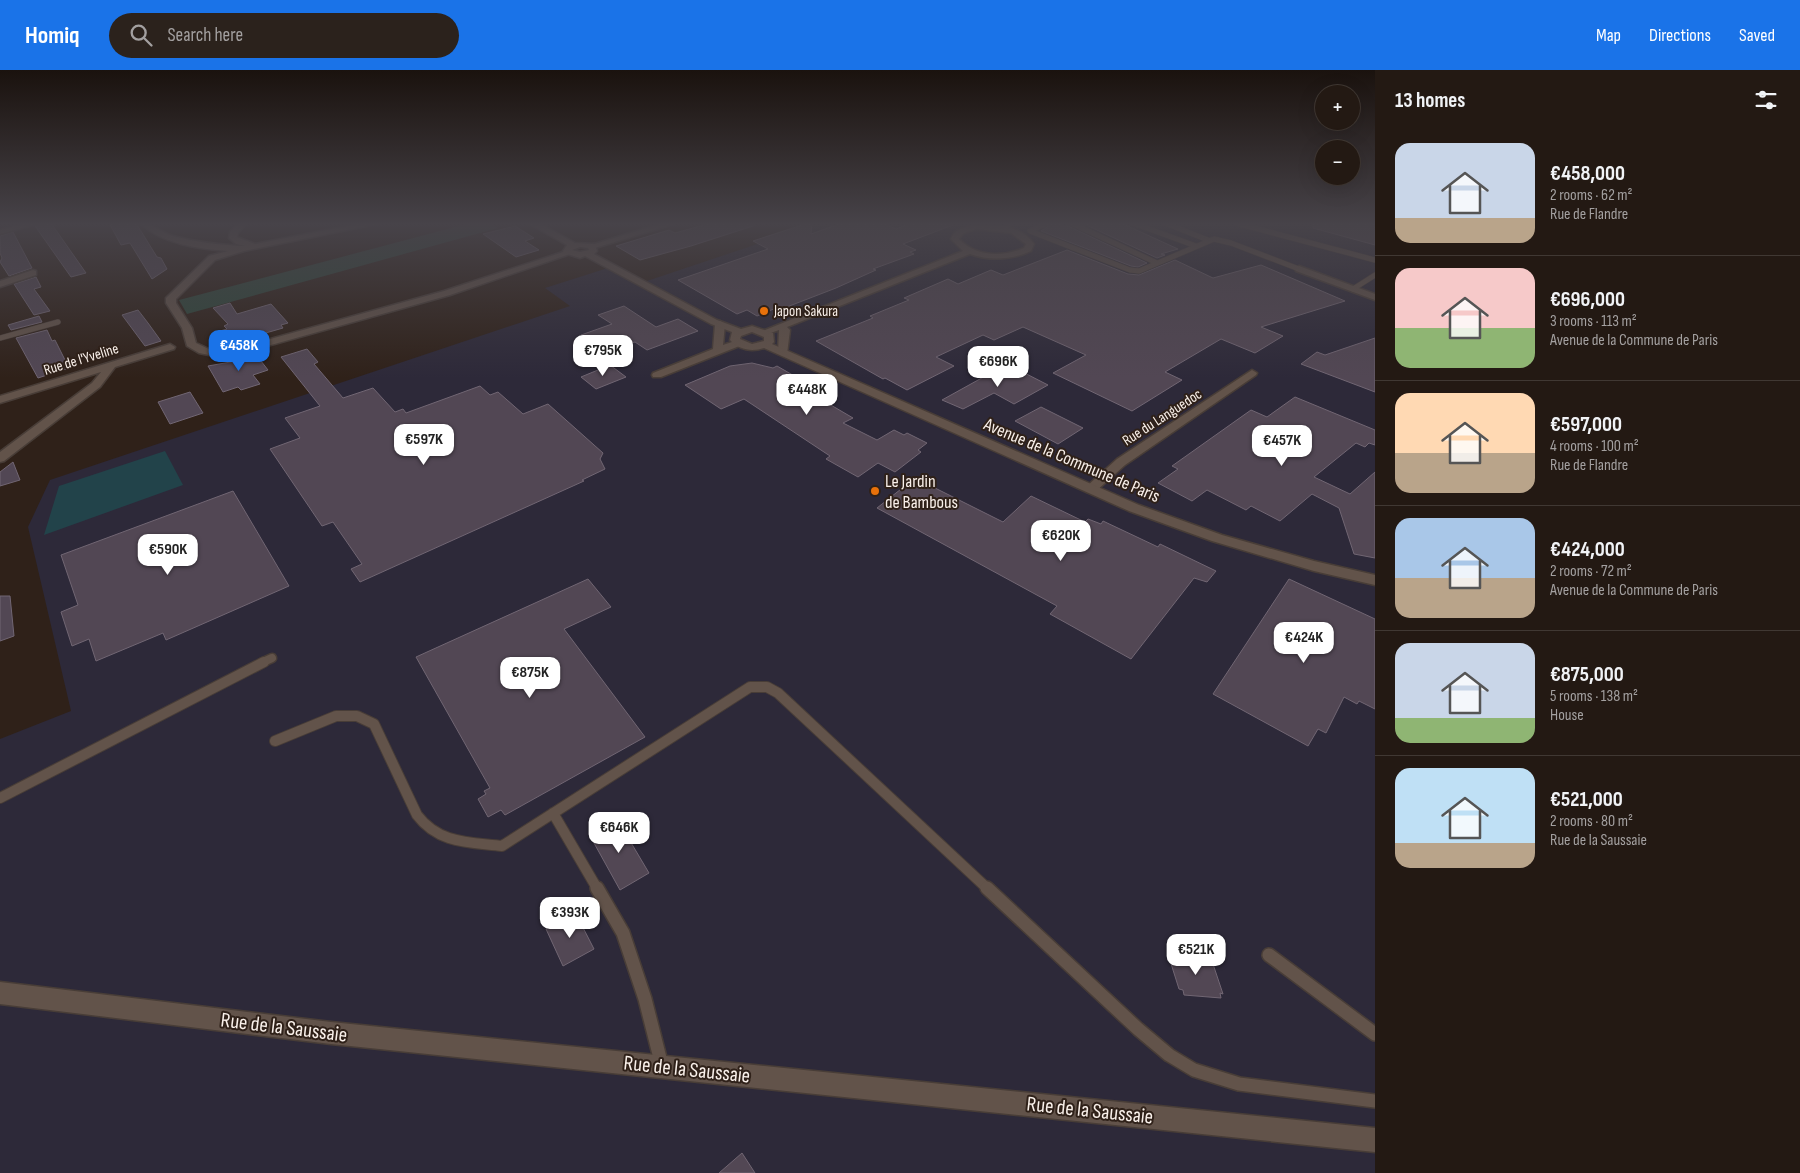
<!DOCTYPE html>
<html lang="en">
<head>
<meta charset="utf-8">
<style>
  :root { --surface:#231913; --page:#2b221c; --text:#f1f3f6; --muted:#a3a0a0; --line:#403833; --accent:#1a73e8 }
  body { margin:0; font-family:"Sofia Sans Condensed",sans-serif; background:var(--page); color:var(--text); height:100vh; display:flex; flex-direction:column; font-size:19px; white-space:nowrap }
  * { box-sizing:border-box; margin:0 }
  p { font-size:16px; color:var(--muted) }
  .icon { flex:none; width:28px; height:28px; fill:none; stroke:currentColor; stroke-width:2; stroke-linecap:round; stroke-linejoin:round }
  .map { position:relative; flex:1; overflow:hidden }
  .drawer { display:flex; flex-direction:column; background:var(--surface); width:425px }
  .drawer>* { flex:none }
  .tools { position:absolute; left:1315px; top:15px; display:grid; gap:10px }
  .tools a { display:grid; place-items:center; width:45px; height:45px; border-radius:50%; background:var(--surface); box-shadow:0 5px 20px #0002,0 0 0 1px var(--line); font-size:25px }
  .price { position:absolute; translate:-50% -42px; padding:0 11px; border-radius:10px; background:#fff; color:#222; font-size:16px; line-height:32px; filter:drop-shadow(0 1px 2px #0008) }
  .price::after { content:''; position:absolute; left:50%; top:30px; width:15px; height:11px; margin-left:-8px; background:inherit; clip-path:polygon(0 0,100% 0,50% 100%) }
  .price.selected { background:var(--accent); color:#fff }
  ul { padding:0; list-style:none }
  li { display:flex; align-items:center; gap:15px; height:125px; padding:0 20px }
  li+li { border-top:1px solid var(--line) }
  li span { display:grid; place-items:center; flex:none; width:140px; height:100px; border-radius:15px; color:#555 }
  li>.icon { margin-inline-start:auto }
  span .icon { width:60px; height:60px; fill:#fffc; stroke-width:1 }
  li b { font-size:21px }
  h2 { display:flex; justify-content:space-between; align-items:center; height:60px; padding:0 20px; font-size:21px }
  header { display:flex; align-items:center; gap:30px; box-sizing:border-box; height:70px; padding:0 25px; background:var(--accent); color:#fff }
  header strong { font-size:24px }
  nav { display:flex; gap:28px; margin-inline-start:auto; font-size:18px }
  .search { width:350px; height:45px; background:var(--page); display:flex; align-items:center; gap:12px; box-sizing:border-box; padding:0 18px; border-radius:28px; color:var(--muted); font-size:19px }
  main { display:flex; flex:1; min-height:0 }
  .map>svg:first-child { display:block }
  .industrial { fill:#2d2939 }
  .green { fill:#2e463a }
  .water { fill:#22434a }
  .building { fill:#524754; stroke:#716673 }
  .lines { fill:none; stroke-linecap:round; stroke-linejoin:round }
  .lane-far3-casing { stroke:#483d37; stroke-width:6 }
  .lane-far2-casing { stroke:#483d37; stroke-width:11 }
  .lane-far1-casing { stroke:#483d37; stroke-width:12 }
  .lane-casing { stroke:#483d37; stroke-width:16 }
  .street-casing { stroke:#483d37; stroke-width:3 }
  .secondary-casing { stroke:#483d37; stroke-width:3 }
  .lane-far3 { stroke:#62534a; stroke-width:5 }
  .lane-far2 { stroke:#62534a; stroke-width:8 }
  .lane-far1 { stroke:#62534a; stroke-width:10 }
  .lane { stroke:#62534a; stroke-width:13 }
  .street { fill:#62534a; fill-rule:evenodd }
  .secondary { fill:#62534a; fill-rule:evenodd }
  .food-dot { fill:#e8710a; stroke:#2f2119; stroke-width:2 }
  .labels { text-anchor:middle; stroke-width:4; stroke-linejoin:round; paint-order:stroke }
  .far-poi-label { font-size:15px; fill:#f9f0ea; stroke:#2f2119; text-anchor:start }
  .far-street-label { font-size:15px; fill:#f9f0ea; stroke:#2f2119 }
  .street-label { font-size:18px; fill:#f9f0ea; stroke:#2f2119 }
  .poi-label { font-size:18px; fill:#f9f0ea; stroke:#2f2119; text-anchor:start }
  .near-street-label { font-size:21px; fill:#f9f0ea; stroke:#2f2119 }
</style>
</head>
<body>
<header>
<strong>Homiq</strong>
<div class="search"><svg class="icon" aria-label="search" viewBox="0 0 24 24"><circle cx="10" cy="10" r="6"/><path d="M15 15l6 6"/></svg>Search here</div>
<nav><a>Map</a><a>Directions</a><a>Saved</a></nav>
</header>
<main>
<div class="map">
<svg width="1375" height="1103" viewBox="0 0 1375 1103">
  <rect width="100%" height="100%" fill="#2f2119"/>
  <path class="industrial" d="M820 153H1375V1103H0V669L71 641 28 457 50 410 570 236 545 218 611 197 641 213Z"/>
  <path class="green" d="M470 153H489L498 158 187 244 179 230Z"/>
  <path class="water" d="M165 381 183 415 44 465 59 416Z"/>
  <path class="building" d="M42 153H51L86 203 71 207 35 156Z
    M109 153H136L157 187 161 188 167 199 152 209 130 173 121 175Z
    M711 153H752L753 156 691 176 640 190 616 176 669 160 675 163Z
    M808 153H812L811 164 842 153H882L896 159 911 153 953 155 903 174 916 180 910 182 914 184 873 199 876 200 836 218 779 240 776 238 757 246 747 240 737 244 678 210 768 179 753 171Z
    M1053 153 1068 156 1147 193 1138 197 1131 196 1041 161Z
    M1082 153H1121L1178 179 1161 184 1165 185 1157 188Z
    M1313 153H1375V175L1313 158Z
    M515 156 534 168 525 171 539 180 516 187 483 164Z
    M13 162 32 198 9 206 0 192 2 188 0 183V166Z
    M1067 180 1128 204 1139 205 1175 190 1213 208 1261 195 1345 231 1261 257 1283 266 1255 283 1221 269 1165 302 1182 310 1132 341 1053 303 1086 285 1023 257 994 270 983 265 936 287 954 296 907 320 885 308 883 309 816 271 873 248 870 246 909 230 904 228 948 209 958 214 991 200 1003 205Z
    M36 207 41 217 34 219 50 241 34 245 14 214Z
    M230 233 237 244 271 234 288 253 281 255 283 258 245 269 248 273 225 276 221 270 226 269 220 261 227 259 224 256 228 254 213 238Z
    M624 236 656 257 678 249 698 261 647 280 635 272 603 283 581 265 612 254 598 245Z
    M138 240 148 253 161 271 145 276 122 245Z
    M39 246 42 252 11 260 8 255Z
    M47 260 52 271 55 270 69 298 38 308 16 268Z
    M1375 268V322L1301 294 1317 282 1325 285Z
    M307 279 318 292 314 294 343 328 373 318 395 342 403 339 406 343 480 316 490 325 498 322 523 344 548 334 603 383 600 389 605 399 582 410 584 411 360 512 351 499 362 494 333 452 322 456 270 379 300 368 285 348 320 336 281 287Z
    M254 282 268 300 253 305 260 314 241 320 238 317 223 322 208 296 236 291 232 285Z
    M752 293 773 298 777 296 831 327 824 331 853 348 843 353 877 370 894 360 904 365 907 363 927 373 918 380 921 382 895 402 878 393 858 407 826 389 830 386 744 329 721 339 685 315 730 296Z
    M1007 294 1048 315 1014 334 994 323 963 339 942 330Z
    M610 295 626 307 596 319 581 307Z
    M190 322 203 343 170 354 158 332Z
    M1295 327 1375 360V375L1369 373 1365 377 1356 373 1314 407 1350 424 1375 402V488L1354 484 1339 438 1312 424 1280 451 1251 436 1246 440 1207 420 1192 431 1158 413 1178 399 1172 396 1251 340 1267 347Z
    M1041 337 1083 358 1058 374 1015 351Z
    M13 392 20 410 0 416V402Z
    M915 408 1003 452 1031 426 1085 452 1088 449 1101 454 1103 451 1158 477 1160 474 1216 501 1207 512 1194 508 1131 589 1050 544 1057 536 877 438Z
    M233 421 289 516 166 570 163 563 96 591 89 569 72 576 61 542 78 535 61 485Z
    M588 509 611 537 564 559 645 667 505 745 501 740 488 747 478 729 486 724 484 721 490 718 416 587Z
    M1289 509 1375 549V639L1359 631 1357 634 1344 627 1326 663 1318 659 1308 676 1213 624Z
    M0 526H10L14 566 0 571Z
    M617 749 649 803 620 820 589 764Z
    M575 842 594 879 563 896 546 859Z
    M1168 884 1211 888 1223 924 1220 923 1221 928 1184 925 1183 920 1179 919Z
    M742 1083 755 1103H719Z"/>
  <g class="lines">
    <g class="lane-far3-casing">
      <path id="lane-far3" d="M1047 153 1030 161 1130 200 1139 201 1214 169 1231 173 1299 199
        M1071 153 1157 193
        M1133 153 1196 176
        M1165 153 1208 170
        M1236 153 1375 190
        M1004 159 1010 153
        M1353 219 1375 205
        M0 268 58 252"/>
    </g>
    <g class="lane-far2-casing">
      <path id="lane-far2" d="M261 593 272 588"/>
    </g>
    <g class="lane-far1-casing">
      <path id="lane-far1" d="M275 671 336 646H357L374 654 417 745C439 774 469 772 502 776L750 617H767L778 623 989 820
        M0 728 264 592
        M553 743 598 820"/>
    </g>
    <g class="lane-casing">
      <path id="lane" d="M597 818 623 863 645 929 662 996
        M987 818 1138 959 1169 985 1194 1000 1239 1014 1375 1031
        M1269 885 1375 964"/>
    </g>
    <g class="street-casing">
      <path id="street" d="M25 153H40L0 164V160Z
        M140 153C153 153 160 162 173 166 196 172 219 175 243 176H245L236 174 229 168 230 162 238 153H247L238 163 237 167 255 174 363 153H381L244 181 215 190 176 229V233L192 258 196 273 209 279 245 276 444 221 566 181 573 183 450 225 246 282 209 285 199 283 187 276 182 258 166 233V228L209 186 228 181C199 179 162 174 140 153Z
        M663 153H677L595 178 588 176Z
        M977 155C998 155 1021 155 1034 174L1031 181C1012 190 990 191 970 184L787 257 790 260 787 284 783 285 778 282 779 260 765 265 760 262 963 181 951 169C955 158 966 157 977 155ZM977 159 1011 163 1026 174 1024 178C1003 187 976 187 959 169 962 162 970 161 977 159Z
        M1299 196 1375 224V230L1296 201 1295 199Z
        M33 200 36 201V205L0 217V211Z
        M720 251 725 254 723 275 738 270 743 273 742 275 661 307H653L652 305 653 303 713 279 715 254Z
        M170 274 175 277 174 279 115 297 100 317 4 391 0 392V382L92 313 101 302 0 333V326Z
        M1252 300 1257 303 1256 305 1125 395 1095 422H1087L1085 419 1087 416 1117 389Z
        M0 912 331 952 1375 1058V1082L331 974 0 934Z"/>
    </g>
    <g class="secondary-casing">
      <path id="secondary" d="M528 153H539L575 173 595 174 597 181 594 184 717 250 741 259 752 256 773 263 774 272 772 274 1139 435 1222 465 1314 491 1375 505V515L1314 501 1212 471 1129 441 764 278C752 282 739 280 730 270L732 262 711 254 585 186 580 188 564 183 563 181 567 175ZM580 177 588 178 589 180 580 182 572 180ZM752 262 764 267V271L752 274 740 269 741 266Z"/>
    </g>
    <use href="#lane-far3" class="lane-far3"/>
    <use href="#lane-far2" class="lane-far2"/>
    <use href="#lane-far1" class="lane-far1"/>
    <use href="#lane" class="lane"/>
    <use href="#street" class="street"/>
    <use href="#secondary" class="secondary"/>
  </g>
  <linearGradient id="sky" x2="0" y2="1"><stop stop-color="#1a120e"/><stop offset="0.5" stop-color="#474349"/><stop offset="1" stop-color="#474349" stop-opacity="0"/></linearGradient>
  <rect width="1375" height="308" fill="url(#sky)"/>
  <g class="food-dot">
    <circle cx="764" cy="241" r="5"/>
    <circle cx="875" cy="421" r="5"/>
  </g>
  <g class="labels">
    <g class="far-poi-label">
      <text x="774" y="246">Japon Sakura</text>
    </g>
    <g class="far-street-label">
      <text transform="translate(81 289) rotate(-17)" y="5">Rue de l'Yveline</text>
      <text transform="translate(1162 347) rotate(-33)" y="5">Rue du Languedoc</text>
    </g>
    <g class="street-label">
      <text transform="translate(1072 390) rotate(23)" y="6">Avenue de la Commune de Paris</text>
    </g>
    <g class="poi-label">
      <text x="885" y="417">Le Jardin<tspan x="885" dy="21">de Bambous</tspan></text>
    </g>
    <g class="near-street-label">
      <text transform="translate(284 957) rotate(7)" y="7">Rue de la Saussaie</text>
      <text transform="translate(687 999) rotate(6)" y="7">Rue de la Saussaie</text>
      <text transform="translate(1090 1040) rotate(6)" y="7">Rue de la Saussaie</text>
    </g>
  </g>
</svg>
<div class="tools">
<a>+</a>
<a>−</a>
</div>
<b class="price selected" style="left:239px;top:302px">€458K</b>
<b class="price" style="left:603px;top:307px">€795K</b>
<b class="price" style="left:998px;top:318px">€696K</b>
<b class="price" style="left:807px;top:346px">€448K</b>
<b class="price" style="left:424px;top:396px">€597K</b>
<b class="price" style="left:1282px;top:397px">€457K</b>
<b class="price" style="left:1061px;top:492px">€620K</b>
<b class="price" style="left:168px;top:506px">€590K</b>
<b class="price" style="left:1304px;top:594px">€424K</b>
<b class="price" style="left:530px;top:629px">€875K</b>
<b class="price" style="left:619px;top:784px">€646K</b>
<b class="price" style="left:570px;top:869px">€393K</b>
<b class="price" style="left:1196px;top:906px">€521K</b>
</div>
<section class="drawer">
<h2>13 homes<svg class="icon" aria-label="filters" viewBox="0 0 24 24"><path d="M4 7h16M4 17h16"/><circle cx="9" cy="7" r="2"/><circle cx="15" cy="17" r="2"/></svg></h2>
<ul>
<li><span style="background:linear-gradient(#c9d6e8 75%,#b9a48a 0)"><svg class="icon" aria-label="home" viewBox="0 0 24 24"><path d="M3 11l9-7 9 7M6 9v11h12V9"/></svg></span><div><b>€458,000</b><p>2 rooms · 62 m²</p><p>Rue de Flandre</p></div></li>
<li><span style="background:linear-gradient(#f6c9c9 60%,#8fb573 0)"><svg class="icon" aria-label="home" viewBox="0 0 24 24"><path d="M3 11l9-7 9 7M6 9v11h12V9"/></svg></span><div><b>€696,000</b><p>3 rooms · 113 m²</p><p>Avenue de la Commune de Paris</p></div></li>
<li><span style="background:linear-gradient(#ffd9b3 60%,#b9a48a 0)"><svg class="icon" aria-label="home" viewBox="0 0 24 24"><path d="M3 11l9-7 9 7M6 9v11h12V9"/></svg></span><div><b>€597,000</b><p>4 rooms · 100 m²</p><p>Rue de Flandre</p></div></li>
<li><span style="background:linear-gradient(#a9c7e8 60%,#b9a48a 0)"><svg class="icon" aria-label="home" viewBox="0 0 24 24"><path d="M3 11l9-7 9 7M6 9v11h12V9"/></svg></span><div><b>€424,000</b><p>2 rooms · 72 m²</p><p>Avenue de la Commune de Paris</p></div></li>
<li><span style="background:linear-gradient(#c9d6e8 75%,#8fb573 0)"><svg class="icon" aria-label="home" viewBox="0 0 24 24"><path d="M3 11l9-7 9 7M6 9v11h12V9"/></svg></span><div><b>€875,000</b><p>5 rooms · 138 m²</p><p>House</p></div></li>
<li><span style="background:linear-gradient(#bfe0f5 75%,#b9a48a 0)"><svg class="icon" aria-label="home" viewBox="0 0 24 24"><path d="M3 11l9-7 9 7M6 9v11h12V9"/></svg></span><div><b>€521,000</b><p>2 rooms · 80 m²</p><p>Rue de la Saussaie</p></div></li>
</ul>
</section>
</main>
</body>
</html>
